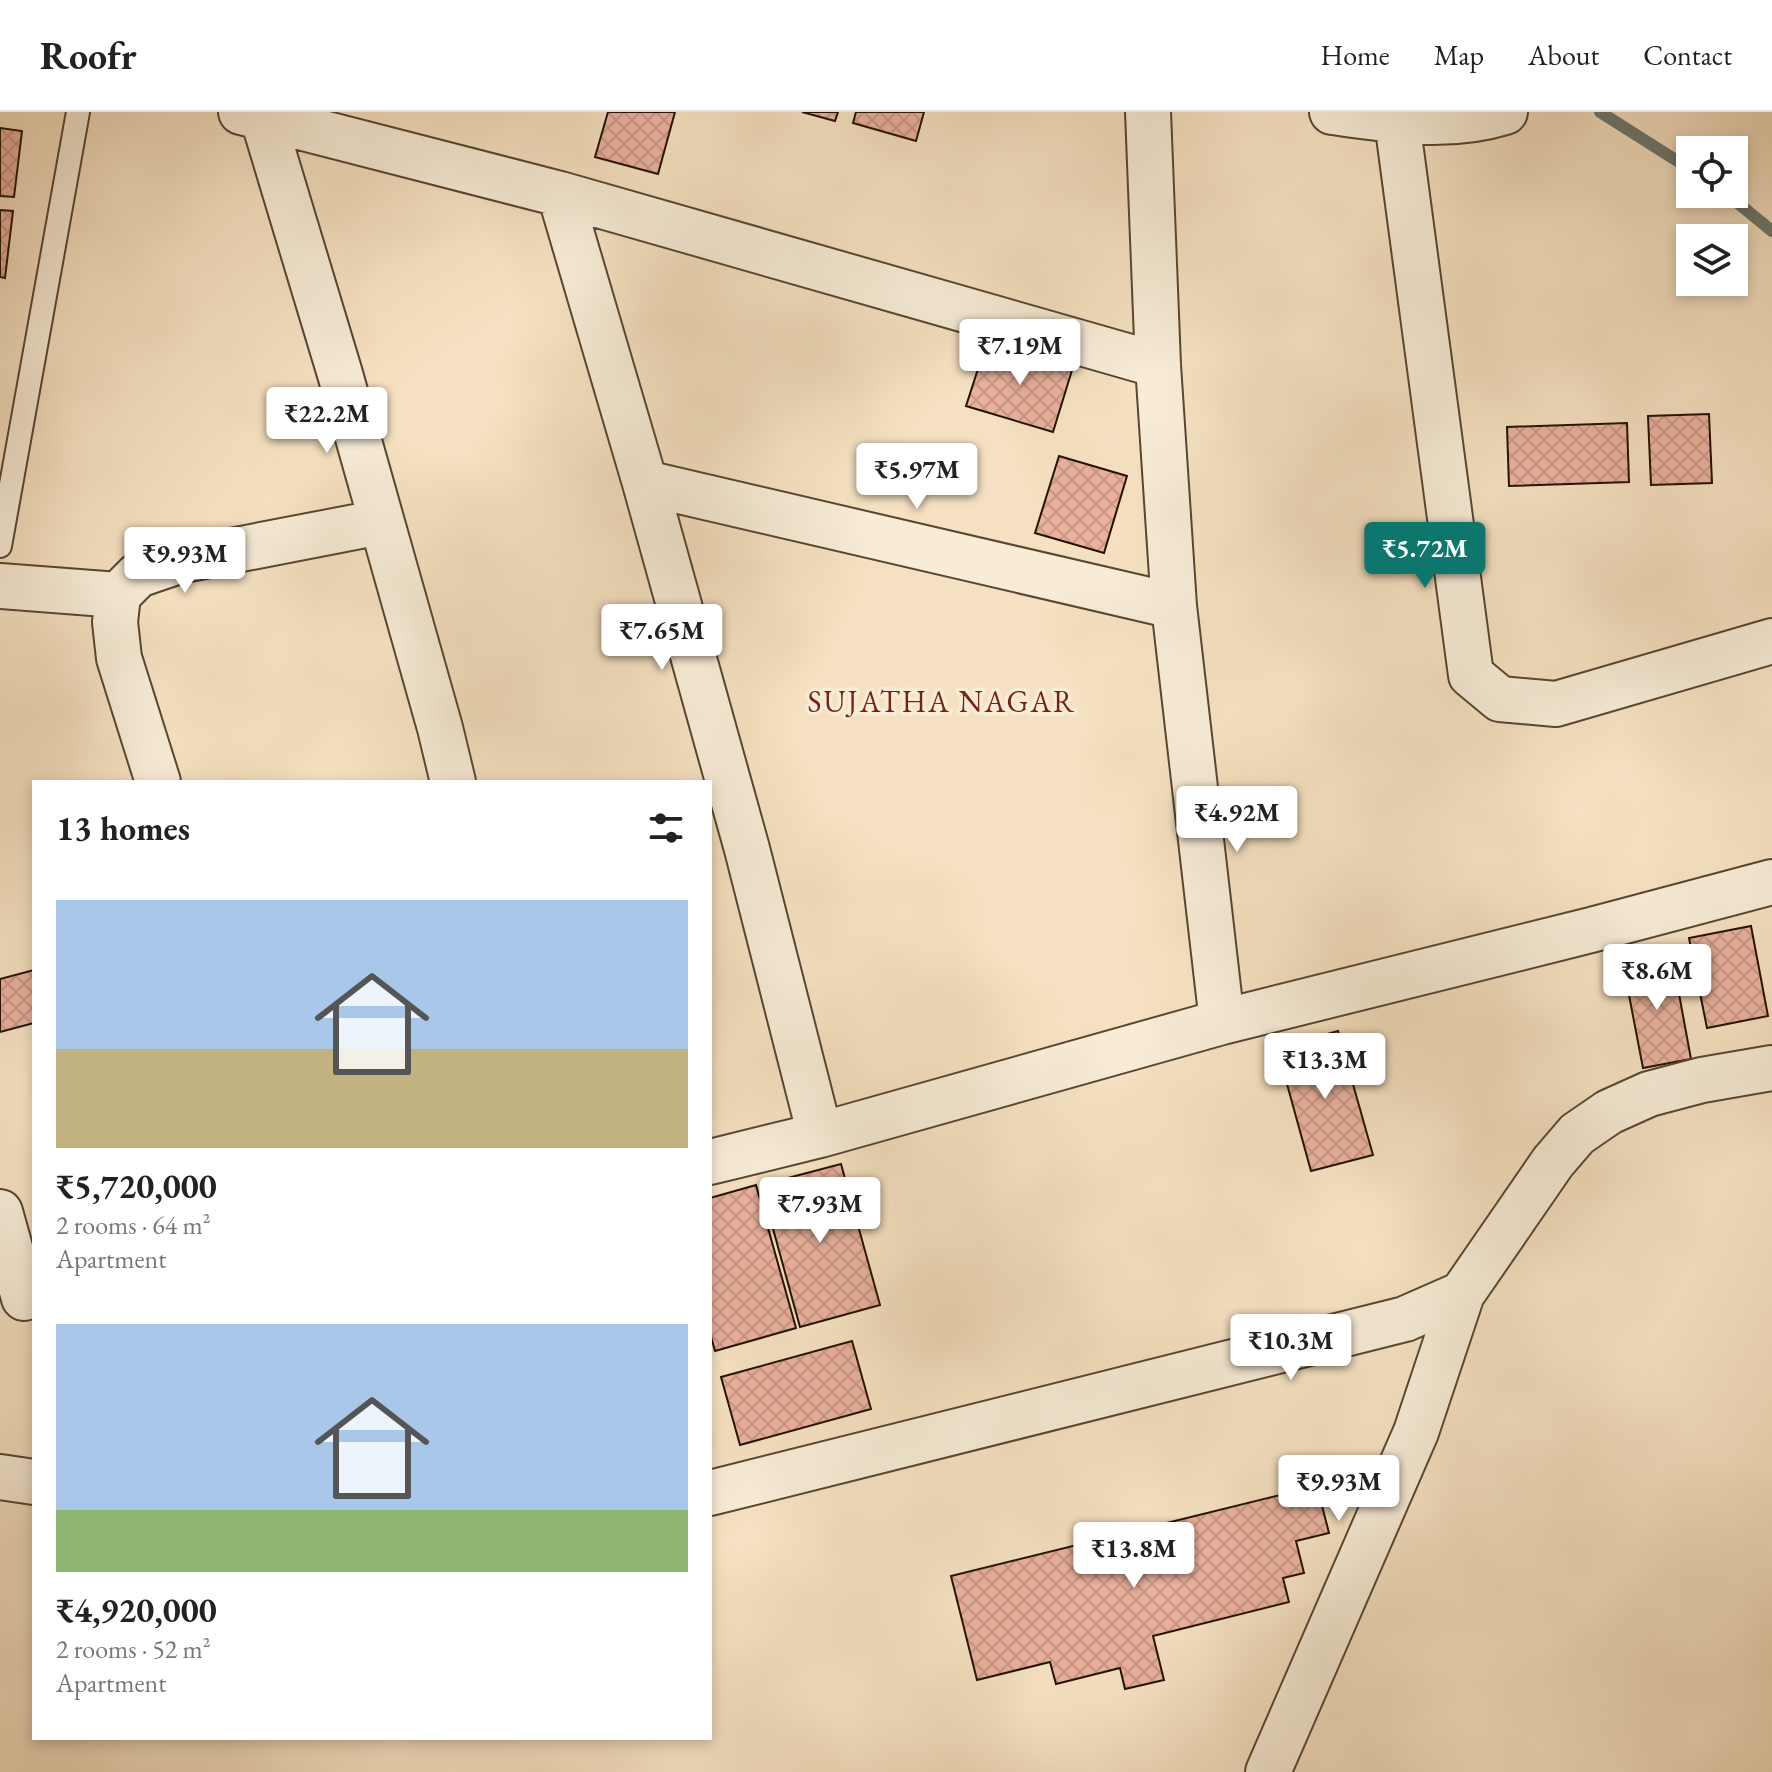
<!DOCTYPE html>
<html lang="en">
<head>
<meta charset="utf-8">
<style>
  :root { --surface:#fff; --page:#f6f6f6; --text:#222; --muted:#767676; --line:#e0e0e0; --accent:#0f766e }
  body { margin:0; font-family:"EB Garamond",serif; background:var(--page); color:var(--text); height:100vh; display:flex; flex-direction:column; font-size:30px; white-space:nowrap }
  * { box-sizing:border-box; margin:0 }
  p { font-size:26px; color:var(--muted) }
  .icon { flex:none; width:44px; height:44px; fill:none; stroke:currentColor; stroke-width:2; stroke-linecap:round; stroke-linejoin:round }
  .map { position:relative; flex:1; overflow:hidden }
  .sheet { position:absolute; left:32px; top:668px; width:680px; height:960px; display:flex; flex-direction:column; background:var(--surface); border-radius:0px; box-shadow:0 4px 12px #0003 }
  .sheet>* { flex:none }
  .controls { position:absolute; left:1676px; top:24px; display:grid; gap:16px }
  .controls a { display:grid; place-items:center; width:72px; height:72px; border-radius:0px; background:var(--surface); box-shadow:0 4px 12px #0003; font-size:40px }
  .price { position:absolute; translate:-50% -68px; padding:0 18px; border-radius:8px; background:#fff; color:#222; font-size:26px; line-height:52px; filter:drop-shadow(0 2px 4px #0008) }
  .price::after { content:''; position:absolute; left:50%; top:48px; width:24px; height:18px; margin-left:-12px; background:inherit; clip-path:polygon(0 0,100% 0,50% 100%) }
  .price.selected { background:var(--accent); color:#fff }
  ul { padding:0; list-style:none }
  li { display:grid; align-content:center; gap:16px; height:424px; padding:0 24px }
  li span { display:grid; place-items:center; height:248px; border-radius:0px; color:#555 }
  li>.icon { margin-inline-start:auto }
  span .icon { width:144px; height:144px; fill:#fffc; stroke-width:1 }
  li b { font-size:34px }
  h2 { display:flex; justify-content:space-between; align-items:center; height:96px; padding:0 24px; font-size:34px }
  header { display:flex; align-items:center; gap:48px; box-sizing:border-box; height:112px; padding:0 40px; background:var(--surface); border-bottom:2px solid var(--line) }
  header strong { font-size:38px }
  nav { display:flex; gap:44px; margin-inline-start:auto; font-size:28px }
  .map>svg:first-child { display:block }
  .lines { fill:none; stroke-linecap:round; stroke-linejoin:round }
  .stream { stroke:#6c7871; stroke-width:12 }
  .building { fill:url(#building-cross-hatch); stroke:#221204; stroke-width:2 }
  .lane-casing { stroke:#574633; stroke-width:26 }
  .street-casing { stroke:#574633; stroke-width:48 }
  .lane { stroke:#f8ecd7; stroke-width:22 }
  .street { stroke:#f8ecd7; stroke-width:44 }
  .labels { text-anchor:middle; stroke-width:7; stroke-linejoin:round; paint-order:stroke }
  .neighbourhood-label { font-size:30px; letter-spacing:2px; fill:#7a1f14; stroke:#f8ecd7 }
</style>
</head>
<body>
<header>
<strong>Roofr</strong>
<nav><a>Home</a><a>Map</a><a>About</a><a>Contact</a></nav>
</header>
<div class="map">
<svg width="1772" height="1660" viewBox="0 0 1772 1660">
  <defs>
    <pattern id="building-cross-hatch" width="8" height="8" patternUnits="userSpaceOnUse" patternTransform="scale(2)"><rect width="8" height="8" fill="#eab19e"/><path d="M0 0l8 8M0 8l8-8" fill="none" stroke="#c89786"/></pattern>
  </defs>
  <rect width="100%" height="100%" fill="#f5e1c1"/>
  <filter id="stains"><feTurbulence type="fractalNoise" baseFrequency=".0025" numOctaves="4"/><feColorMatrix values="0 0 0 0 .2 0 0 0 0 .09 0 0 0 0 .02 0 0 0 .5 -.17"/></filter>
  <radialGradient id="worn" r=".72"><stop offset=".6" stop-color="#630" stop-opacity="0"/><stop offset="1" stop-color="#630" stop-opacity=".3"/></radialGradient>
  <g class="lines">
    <path class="stream" d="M1600 0 1690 57
      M1727 82 1772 119"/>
  </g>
  <path class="building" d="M608 0H675L658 62 595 45Z
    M802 0H838L835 9Z
    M856 0H924L916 29 853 11Z
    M0 16 22 19 14 85 0 84Z
    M0 98 13 99 5 166 0 165Z
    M987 229 1073 255 1053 320 966 294Z
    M1709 302 1712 371 1651 373 1648 304Z
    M1627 311 1629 370 1509 374 1507 315Z
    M1059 344 1127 364 1104 441 1035 421Z
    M1751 814 1768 904 1707 916 1689 826Z
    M1672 844 1691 947 1643 956 1623 852Z
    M34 858V911L0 920V867Z
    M1338 919 1373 1043 1311 1059 1277 936Z
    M841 1052 880 1193 800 1215 761 1073Z
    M756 1073 796 1216 715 1239 710 1221V1086Z
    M852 1229 871 1297 740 1333 721 1265Z
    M1317 1374 1329 1421 1296 1429 1304 1461 1283 1466 1289 1490 1153 1524 1164 1568 1125 1577 1120 1556 1056 1572 1050 1550 977 1568 951 1464Z"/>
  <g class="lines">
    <g class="lane-casing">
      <path id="lane" d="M0 434 78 0"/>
    </g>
    <g class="street-casing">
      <path id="street" d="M241 0 560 82 1158 253
        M261 0 340 262 440 616 453 670
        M1332 0C1391 8 1447 18 1505 0
        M1397 9 1471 563 1500 587 1556 592 1772 529
        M560 82 645 371 747 737 820 1023
        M645 371 1174 494
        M0 474 118 483
        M158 670 119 546 115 510 118 483 138 463 179 449 381 410
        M1222 910 1591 818 1772 770
        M710 1050 820 1023 1222 910 1174 494 1158 253 1148 0
        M0 1100 24 1186
        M0 1365 34 1370
        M710 1381 1405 1207 1462 1182 1553 1050 1577 1022 1609 1000 1649 982 1702 968 1772 956
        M1268 1660 1416 1320 1462 1182"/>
    </g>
    <use href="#lane" class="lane"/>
    <use href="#street" class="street"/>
  </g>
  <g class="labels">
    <g class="neighbourhood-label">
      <text x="942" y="600">SUJATHA NAGAR</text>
    </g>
  </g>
  <rect width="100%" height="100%" filter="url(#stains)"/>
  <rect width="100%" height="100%" fill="url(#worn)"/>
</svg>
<div class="controls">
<a><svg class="icon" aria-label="locate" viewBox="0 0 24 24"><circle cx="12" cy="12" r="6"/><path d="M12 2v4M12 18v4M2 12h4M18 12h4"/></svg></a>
<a><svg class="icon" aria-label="layers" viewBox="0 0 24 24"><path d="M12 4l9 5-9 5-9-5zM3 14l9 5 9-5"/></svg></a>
</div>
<b class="price" style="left:1020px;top:275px">₹7.19M</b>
<b class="price" style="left:327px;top:343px">₹22.2M</b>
<b class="price" style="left:917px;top:399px">₹5.97M</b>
<b class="price selected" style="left:1425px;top:478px">₹5.72M</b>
<b class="price" style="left:185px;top:483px">₹9.93M</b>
<b class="price" style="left:662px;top:560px">₹7.65M</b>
<b class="price" style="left:1237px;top:742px">₹4.92M</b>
<b class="price" style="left:1657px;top:900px">₹8.6M</b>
<b class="price" style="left:1325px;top:989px">₹13.3M</b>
<b class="price" style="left:820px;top:1133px">₹7.93M</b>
<b class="price" style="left:1291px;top:1270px">₹10.3M</b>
<b class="price" style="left:1339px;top:1411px">₹9.93M</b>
<b class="price" style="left:1134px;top:1478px">₹13.8M</b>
<section class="sheet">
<h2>13 homes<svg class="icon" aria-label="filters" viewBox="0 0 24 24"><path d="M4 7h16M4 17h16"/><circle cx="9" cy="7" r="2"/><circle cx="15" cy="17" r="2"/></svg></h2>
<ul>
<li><span style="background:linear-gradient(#a9c7e8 60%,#c2b280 0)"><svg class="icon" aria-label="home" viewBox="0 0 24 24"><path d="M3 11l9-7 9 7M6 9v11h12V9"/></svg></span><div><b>₹5,720,000</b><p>2 rooms · 64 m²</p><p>Apartment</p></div></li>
<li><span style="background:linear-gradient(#a9c7e8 75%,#8fb573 0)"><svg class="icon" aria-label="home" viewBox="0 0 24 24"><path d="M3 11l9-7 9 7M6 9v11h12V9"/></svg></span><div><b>₹4,920,000</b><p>2 rooms · 52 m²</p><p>Apartment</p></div></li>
</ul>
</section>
</div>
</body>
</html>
